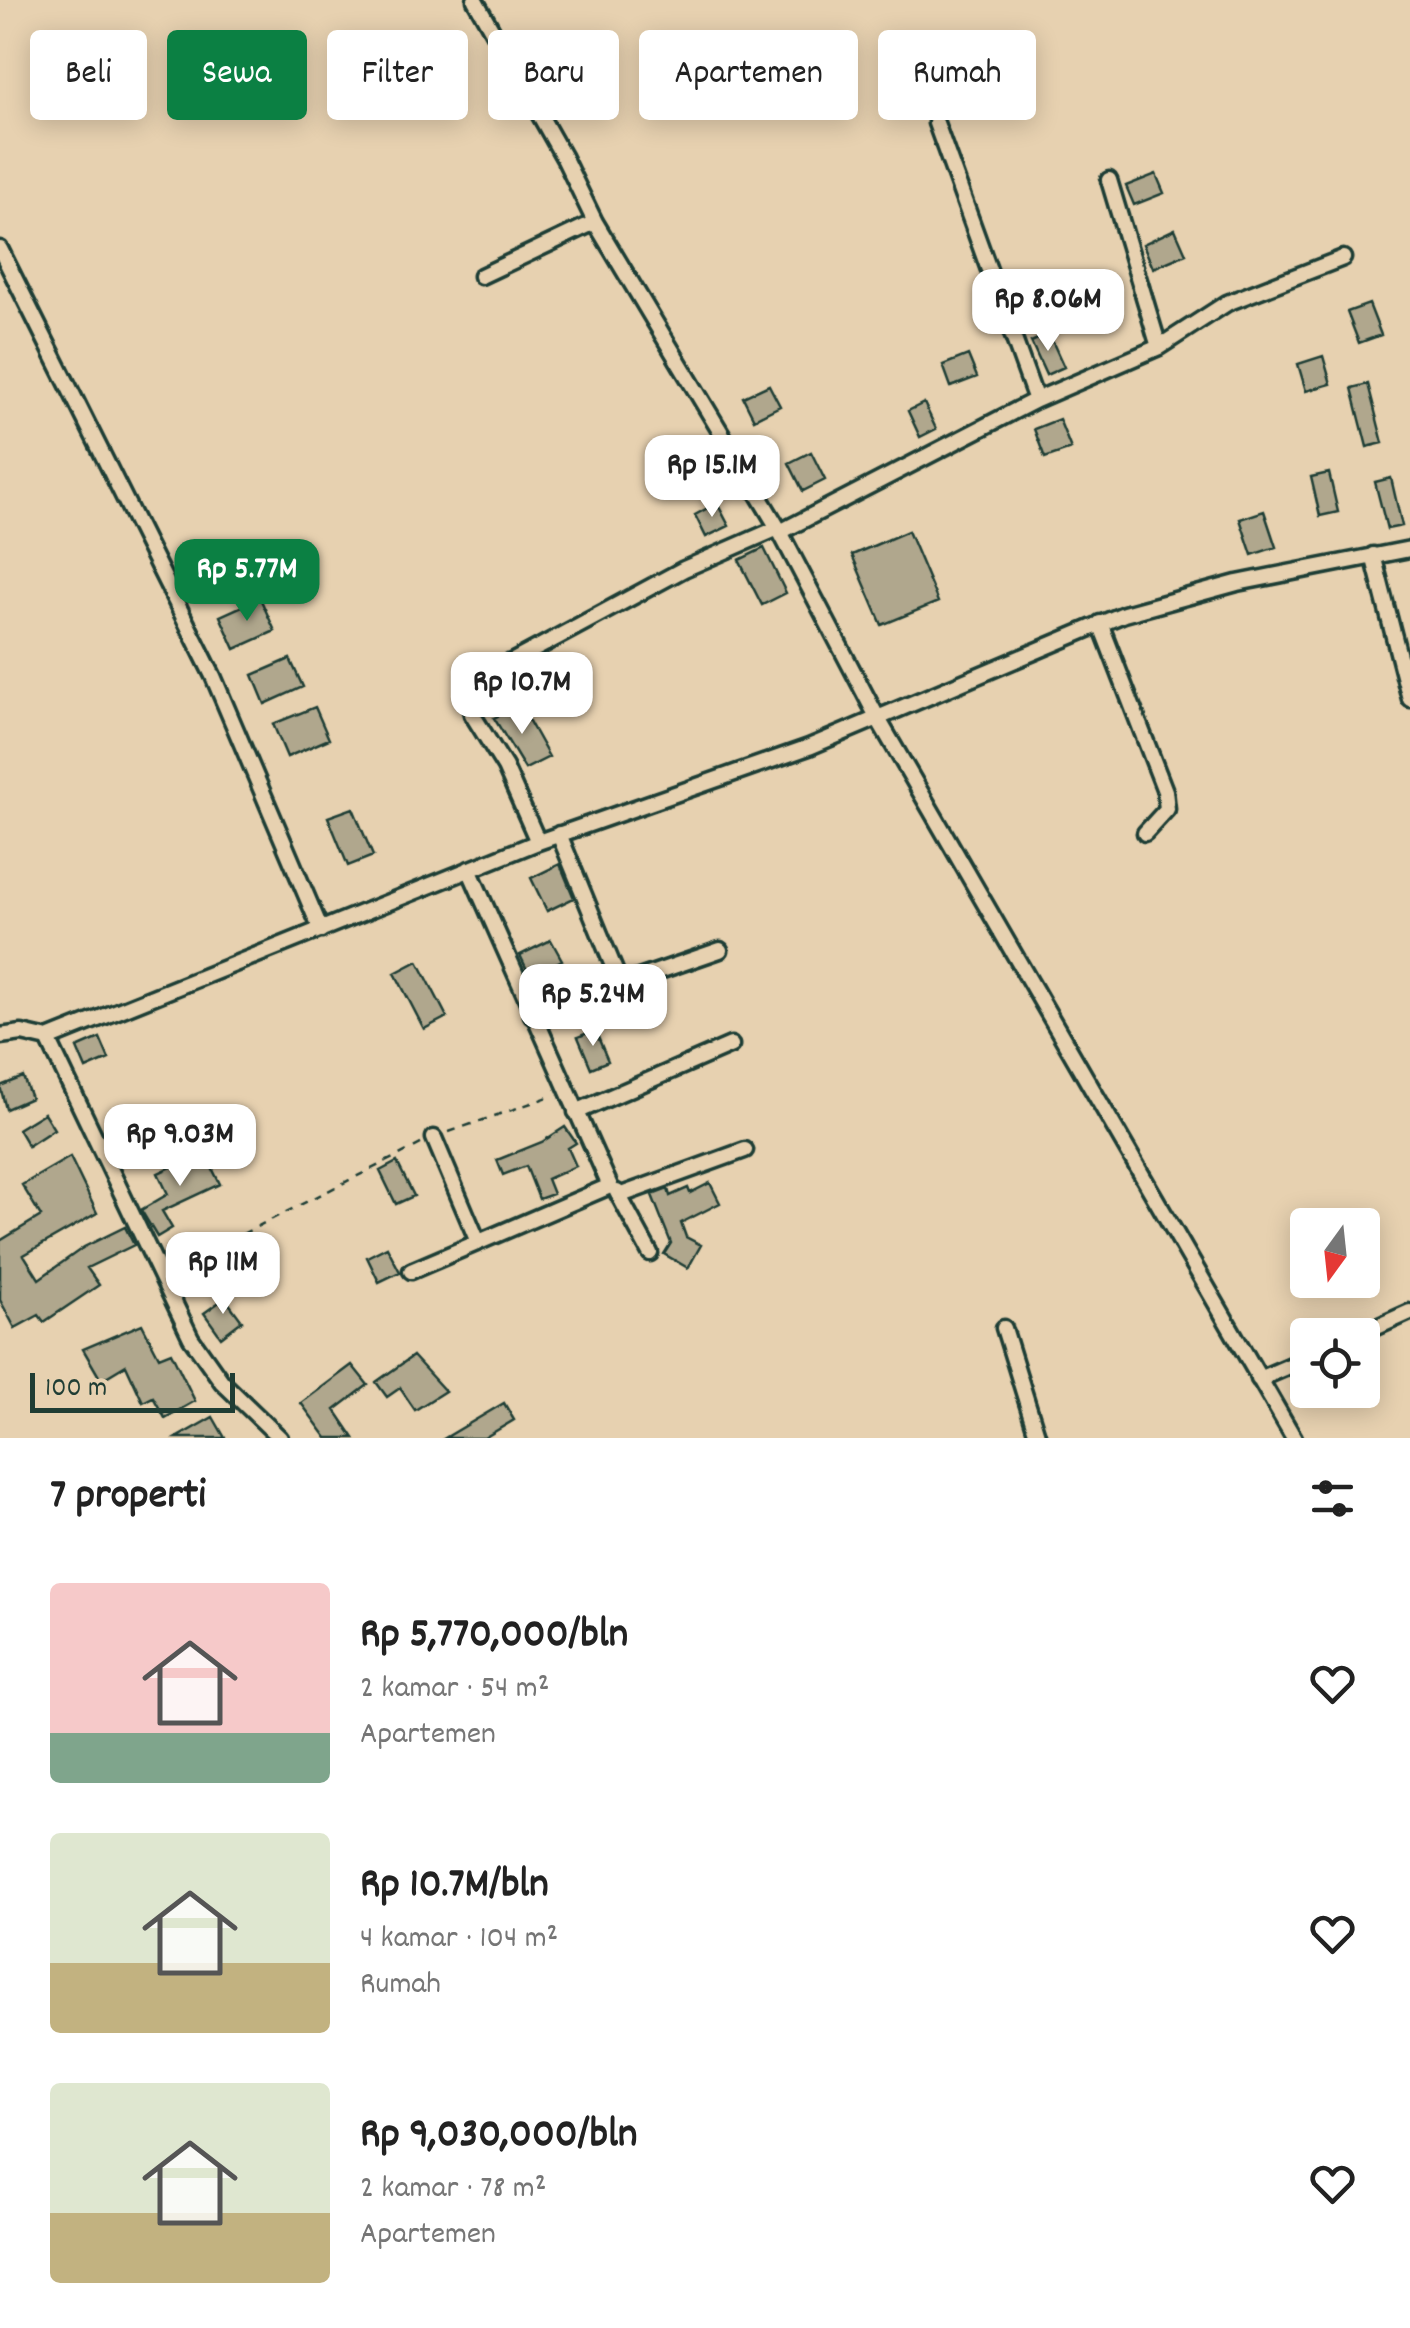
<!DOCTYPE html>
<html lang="id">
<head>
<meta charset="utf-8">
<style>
  :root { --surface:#fff; --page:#f2f2f2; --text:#222; --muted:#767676; --accent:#0b8043 }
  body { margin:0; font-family:Dekko,sans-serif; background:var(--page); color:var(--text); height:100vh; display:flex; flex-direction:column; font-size:38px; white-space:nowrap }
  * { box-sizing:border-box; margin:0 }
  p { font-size:32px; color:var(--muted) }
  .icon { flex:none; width:55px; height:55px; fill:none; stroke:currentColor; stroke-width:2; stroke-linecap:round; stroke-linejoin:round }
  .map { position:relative; height:1438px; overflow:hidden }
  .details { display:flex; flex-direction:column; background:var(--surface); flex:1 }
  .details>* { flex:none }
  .hud { position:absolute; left:30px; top:30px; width:1350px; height:90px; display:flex; gap:20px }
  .needle { width:65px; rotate:195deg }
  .controls { position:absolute; left:1290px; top:1208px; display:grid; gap:20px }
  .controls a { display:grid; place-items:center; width:90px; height:90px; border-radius:10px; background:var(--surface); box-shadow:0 5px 25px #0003; font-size:50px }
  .scale { position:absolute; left:30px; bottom:25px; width:205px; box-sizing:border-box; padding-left:10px; border:5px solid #1f3d34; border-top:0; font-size:28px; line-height:35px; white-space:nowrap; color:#1f3d34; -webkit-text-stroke:8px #e7d1b0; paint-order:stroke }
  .price { position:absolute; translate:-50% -85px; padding:0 22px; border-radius:20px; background:#fff; color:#222; font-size:32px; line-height:65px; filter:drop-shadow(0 2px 5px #0008) }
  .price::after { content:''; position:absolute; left:50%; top:60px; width:30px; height:22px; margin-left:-15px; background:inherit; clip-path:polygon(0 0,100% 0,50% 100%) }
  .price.active { background:var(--accent); color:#fff }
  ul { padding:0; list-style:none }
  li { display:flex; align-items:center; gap:30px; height:250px; padding:0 50px }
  li span { display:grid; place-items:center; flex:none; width:280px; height:200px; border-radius:10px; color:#555 }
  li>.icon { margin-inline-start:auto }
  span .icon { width:120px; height:120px; fill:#fffc; stroke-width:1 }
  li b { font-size:42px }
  h2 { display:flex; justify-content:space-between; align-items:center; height:120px; padding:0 50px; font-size:42px }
  .tag { padding:0 35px; border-radius:10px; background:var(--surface); box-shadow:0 5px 25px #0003; font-size:35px; line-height:90px }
  .tag.active { background:var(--accent); color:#fff }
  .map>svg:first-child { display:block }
  .building { fill:#b0a78d; stroke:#1f3d34; stroke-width:2.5 }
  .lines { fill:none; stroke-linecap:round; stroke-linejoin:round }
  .minor-casing { stroke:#1f3d34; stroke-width:21 }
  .path { stroke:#1f3d34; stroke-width:2.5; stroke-dasharray:8 8; stroke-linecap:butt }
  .minor { stroke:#e7d1b0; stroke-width:14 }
</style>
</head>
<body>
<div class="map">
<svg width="1410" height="1438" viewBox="0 0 1410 1438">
  <rect width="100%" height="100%" fill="#e7d1b0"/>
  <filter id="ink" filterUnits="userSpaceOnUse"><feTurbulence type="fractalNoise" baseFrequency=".01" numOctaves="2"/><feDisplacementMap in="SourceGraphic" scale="20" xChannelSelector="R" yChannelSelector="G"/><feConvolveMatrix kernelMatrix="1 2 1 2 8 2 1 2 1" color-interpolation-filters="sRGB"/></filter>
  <g filter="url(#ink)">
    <path class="building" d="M1156 174 1164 193 1134 205 1126 186Z
      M1175 229 1186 254 1153 268 1143 244Z
      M1058 272 1075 308 1053 318 1036 282Z
      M1369 304 1381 335 1359 343 1347 312Z
      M1049 334 1064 367 1046 375 1031 342Z
      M968 355 977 377 951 387 943 365Z
      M1323 356 1331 384 1306 391 1298 364Z
      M1368 384 1383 443 1367 447 1352 388Z
      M769 385 780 406 754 419 743 397Z
      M924 403 936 429 920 437 908 411Z
      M1059 419 1071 449 1045 458 1034 429Z
      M811 452 825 480 803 491 789 463Z
      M1329 473 1338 512 1320 516 1311 477Z
      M1391 478 1402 526 1387 529 1375 482Z
      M717 503 729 526 706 537 695 515Z
      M1264 511 1276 547 1252 555 1240 519Z
      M908 531 938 602 882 625 852 555Z
      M764 548 786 593 762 605 739 560Z
      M260 598 275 631 235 649 220 616Z
      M290 659 303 687 265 704 253 675Z
      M520 705 549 757 525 769 494 718Z
      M315 707 329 739 287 757 273 724Z
      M353 808 373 856 348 866 328 817Z
      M560 864 574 898 547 911 531 878Z
      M551 940 562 960 530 976 520 955Z
      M418 961 447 1017 424 1029 395 973Z
      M595 1030 608 1061 591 1068 578 1037Z
      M100 1038 109 1059 86 1069 77 1048Z
      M23 1077 31 1098 6 1109 0 1086Z
      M44 1113 54 1129 28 1146 18 1129Z
      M565 1127 576 1143 568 1148 576 1166 547 1179 553 1194 539 1199 526 1166 503 1175 497 1160 542 1142Z
      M204 1152 220 1184 162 1211 172 1228 157 1237 141 1210 168 1194 158 1173Z
      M70 1157 97 1213 24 1255 39 1279 84 1247 125 1227 134 1245 87 1268 99 1285 44 1322 39 1315 15 1328 0 1300V1241L41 1216 22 1185Z
      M397 1162 414 1196 396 1204 380 1171Z
      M710 1183 720 1203 681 1223 686 1237 701 1245 688 1268 664 1254 671 1243 652 1195 668 1189 670 1196 688 1188 690 1193Z
      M387 1247 400 1272 379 1282 367 1257Z
      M225 1298 242 1321 221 1337 204 1313Z
      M142 1324 159 1357 171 1352 195 1401 165 1418 153 1397 143 1402 126 1365 101 1380 83 1349Z
      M413 1356 445 1391 415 1410 400 1388 387 1397 376 1382Z
      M352 1365 368 1385 335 1410 354 1438H327L301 1403Z
      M504 1403 514 1420 484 1438H445Z
      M213 1417 225 1438H176Z"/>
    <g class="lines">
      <g class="minor-casing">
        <path id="minor" d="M475 0 564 158 595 222 778 528 877 717 1294 1438
          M936 123 1036 400
          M1109 180 1159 347
          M0 249 213 676 321 930
          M481 276 595 222
          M780 532 1036 400 1159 347 1227 303 1343 258
          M1373 555 1410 699
          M1100 623 1165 791 1167 809 1145 833
          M559 834 620 983
          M538 842 505 767 472 714 468 697 474 682 684 569 778 528
          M532 1015 720 950
          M0 1036 22 1033 48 1039 191 1338 222 1382 280 1438
          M48 1039 538 842 809 747 1124 614 1237 583 1410 549
          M576 1112 731 1045
          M434 1138 478 1242
          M617 1192 650 1253
          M621 1195 745 1150
          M411 1271 610 1186 469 869
          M1004 1328 1038 1438
          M1359 1335 1410 1312
          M1259 1379 1308 1358"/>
      </g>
      <path class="path" d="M449 1132 554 1095
        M171 1270 423 1143"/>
      <use href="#minor" class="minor"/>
    </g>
  </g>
</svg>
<div class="controls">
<a><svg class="needle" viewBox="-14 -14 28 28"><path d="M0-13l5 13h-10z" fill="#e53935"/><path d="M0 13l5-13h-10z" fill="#767676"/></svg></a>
<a><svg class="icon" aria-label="locate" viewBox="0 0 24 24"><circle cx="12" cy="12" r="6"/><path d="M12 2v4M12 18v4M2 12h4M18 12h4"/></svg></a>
</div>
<div class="scale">100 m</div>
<b class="price" style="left:1048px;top:354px">Rp 8.06M</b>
<b class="price" style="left:712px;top:520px">Rp 15.1M</b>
<b class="price active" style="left:247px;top:624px">Rp 5.77M</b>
<b class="price" style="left:522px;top:737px">Rp 10.7M</b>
<b class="price" style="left:593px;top:1049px">Rp 5.24M</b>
<b class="price" style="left:180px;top:1189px">Rp 9.03M</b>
<b class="price" style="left:223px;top:1317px">Rp 11M</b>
<div class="hud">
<a class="tag">Beli</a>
<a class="tag active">Sewa</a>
<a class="tag">Filter</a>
<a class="tag">Baru</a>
<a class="tag">Apartemen</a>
<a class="tag">Rumah</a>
</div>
</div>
<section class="details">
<h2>7 properti<svg class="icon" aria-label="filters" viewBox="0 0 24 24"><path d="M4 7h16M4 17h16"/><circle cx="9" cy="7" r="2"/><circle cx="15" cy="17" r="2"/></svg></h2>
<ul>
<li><span style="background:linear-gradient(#f6c9c9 75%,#7fa58c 0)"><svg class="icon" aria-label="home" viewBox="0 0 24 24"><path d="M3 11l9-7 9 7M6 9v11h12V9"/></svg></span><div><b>Rp 5,770,000/bln</b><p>2 kamar · 54 m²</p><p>Apartemen</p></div><svg class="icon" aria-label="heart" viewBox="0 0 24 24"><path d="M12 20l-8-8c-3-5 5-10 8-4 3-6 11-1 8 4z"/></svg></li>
<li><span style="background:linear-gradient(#dfe7d0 65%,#c2b280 0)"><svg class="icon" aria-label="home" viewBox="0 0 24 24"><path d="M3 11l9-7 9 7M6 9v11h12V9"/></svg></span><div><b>Rp 10.7M/bln</b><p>4 kamar · 104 m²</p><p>Rumah</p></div><svg class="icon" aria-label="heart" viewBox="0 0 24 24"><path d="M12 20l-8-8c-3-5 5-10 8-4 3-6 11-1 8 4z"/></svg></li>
<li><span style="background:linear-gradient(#dfe7d0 65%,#c2b280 0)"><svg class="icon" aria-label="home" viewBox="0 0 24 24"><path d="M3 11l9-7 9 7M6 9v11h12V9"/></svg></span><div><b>Rp 9,030,000/bln</b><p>2 kamar · 78 m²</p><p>Apartemen</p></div><svg class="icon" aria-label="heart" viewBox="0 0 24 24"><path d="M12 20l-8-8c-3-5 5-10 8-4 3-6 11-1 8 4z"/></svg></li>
</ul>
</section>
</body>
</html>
